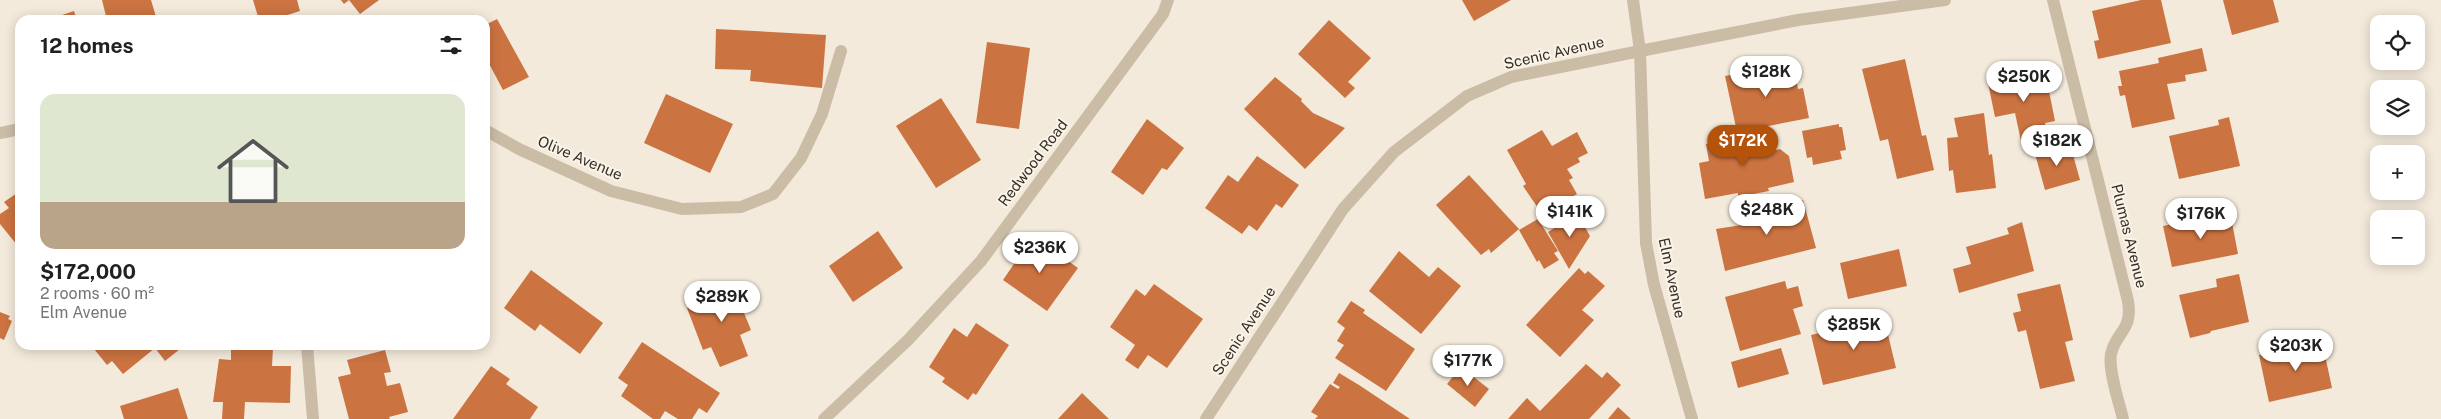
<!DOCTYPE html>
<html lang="en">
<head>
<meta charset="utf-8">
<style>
  :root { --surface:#fff; --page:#f2f2f2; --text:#202124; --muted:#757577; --accent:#b45309 }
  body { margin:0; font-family:"Public Sans",sans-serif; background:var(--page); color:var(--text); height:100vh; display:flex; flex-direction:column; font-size:19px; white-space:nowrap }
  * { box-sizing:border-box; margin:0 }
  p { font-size:16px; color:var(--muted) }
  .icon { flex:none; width:28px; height:28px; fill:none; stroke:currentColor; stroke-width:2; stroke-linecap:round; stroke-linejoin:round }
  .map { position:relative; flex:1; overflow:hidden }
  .sheet { position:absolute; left:15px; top:15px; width:475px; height:335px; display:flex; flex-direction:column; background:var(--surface); border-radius:15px; box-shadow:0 2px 12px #0003 }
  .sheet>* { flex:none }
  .tools { position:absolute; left:2370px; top:15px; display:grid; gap:10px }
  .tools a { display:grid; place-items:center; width:55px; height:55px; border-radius:10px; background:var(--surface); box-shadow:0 2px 12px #0003; font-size:25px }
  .price { position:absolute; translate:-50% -42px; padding:0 11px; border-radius:18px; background:#fff; color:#222; font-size:16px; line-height:32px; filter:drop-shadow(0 1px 2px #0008) }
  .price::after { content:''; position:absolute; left:50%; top:30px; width:15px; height:11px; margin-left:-8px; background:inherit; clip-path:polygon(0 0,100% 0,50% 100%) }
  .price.on { background:var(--accent); color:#fff }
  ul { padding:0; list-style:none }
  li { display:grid; align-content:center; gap:10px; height:265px; padding:0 25px }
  li span { display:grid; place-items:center; height:155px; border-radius:15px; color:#555 }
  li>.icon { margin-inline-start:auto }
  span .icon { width:90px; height:90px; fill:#fffc; stroke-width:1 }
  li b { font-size:21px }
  h2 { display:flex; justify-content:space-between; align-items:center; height:60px; padding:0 25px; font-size:21px }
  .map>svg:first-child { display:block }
  .building { fill:#cb7341 }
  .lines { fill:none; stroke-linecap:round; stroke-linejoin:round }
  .street { stroke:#cbbca6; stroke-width:12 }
  .labels { text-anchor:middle; stroke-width:4; stroke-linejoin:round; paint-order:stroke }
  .street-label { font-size:15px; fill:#372e27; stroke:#faf4e8 }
</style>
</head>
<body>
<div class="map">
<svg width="2441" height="419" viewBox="0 0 2441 419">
  <rect width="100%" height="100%" fill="#f3eadb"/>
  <path class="building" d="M102 0H151L157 20H107Z
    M253 0H297L300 11 272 20H259Z
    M341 0H379L360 14 349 0 344 4Z
    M1462 0H1511L1474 21Z
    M2141 0H2161L2171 43 2098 59 2094 41 2099 40 2092 11Z
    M2223 0H2273L2279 22 2232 35Z
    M74 11 77 20H47Z
    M497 19 529 77 503 90 485 56V25Z
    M1329 20 1371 58 1348 82 1355 88 1345 98 1298 54Z
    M716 29 826 35 822 88 750 81 751 70 715 69Z
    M987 42 1030 48 1019 129 976 123Z
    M2202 48 2207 71 2185 75 2186 81 2167 84 2175 119 2132 128 2125 95 2120 96 2118 86H2122L2119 71 2159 63 2158 58Z
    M1905 59 1922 136 1926 135 1934 170 1897 179 1888 139 1880 141 1862 69Z
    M1789 65 1790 74 1795 73 1798 89 1803 88 1809 118 1737 132 1725 76Z
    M2045 71 2055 121 2045 123 2046 129 2041 138 2021 141 2015 113 1995 117 1988 83Z
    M1275 77 1302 99 1301 101 1313 113 1345 128 1305 169 1244 109Z
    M666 94 733 124 710 173 644 143Z
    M941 98 981 160 936 188 896 126Z
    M1984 113 1989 155 1992 154 1996 188 1956 193 1953 170 1949 171 1947 138 1958 137 1954 118Z
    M2229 117 2240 166 2179 179 2169 136 2219 125 2218 120Z
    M1147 119 1184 148 1167 170 1162 168 1143 195 1111 172Z
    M1839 124V127H1842L1846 150 1840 151 1842 159 1813 165 1812 157 1807 158 1802 131Z
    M1542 130 1552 146 1577 132 1588 153 1578 158 1580 162 1567 169 1573 178 1569 180 1577 194 1542 214 1523 186 1526 184 1507 150Z
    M1747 133V135L1759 133 1762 149 1771 147 1772 151 1780 149 1789 156 1794 182 1768 188 1769 191 1738 197V193L1705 199 1699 163 1709 161 1706 144 1719 142 1718 138Z
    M2070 144 2080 180 2045 190 2035 154Z
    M1257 156 1299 185 1282 208 1276 204 1257 231 1249 225 1242 234 1205 208 1228 175 1238 182Z
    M1469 175 1519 229 1491 253 1489 249 1481 255 1436 205Z
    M20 191V242L17 245 0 224V214L9 208 4 202Z
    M1803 200 1816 248 1725 271 1716 229 1748 224 1745 213 1762 209 1761 206 1780 201 1781 206Z
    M2230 212 2238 254 2172 267 2163 226Z
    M1577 213 1590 236 1569 269 1548 232 1556 227 1553 222 1563 217 1565 220Z
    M1538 219 1558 251 1554 253 1559 260 1544 269 1539 260 1537 262 1519 230Z
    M2022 222 2034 271 1959 293 1953 269 1971 264 1966 247 2009 234 2007 228Z
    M878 231 903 268 853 302 829 266Z
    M1033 236 1078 268 1047 311 1003 280Z
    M1899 249 1907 286 1848 299 1840 263Z
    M1399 251 1429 277 1438 267 1461 286 1421 334 1369 291Z
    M1579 268 1585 274 1588 271 1605 286 1582 310 1594 320 1560 357 1526 325Z
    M531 270 603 323 580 354 540 324 535 331 504 308Z
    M2239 274 2249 322 2211 331 2210 333 2190 338 2179 295 2217 287 2216 279Z
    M1785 281 1787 289 1798 286 1803 306 1793 309 1801 334 1740 351 1725 297Z
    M738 282 747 306 742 308 751 330 740 335 748 356 720 367 711 347 703 350 687 308 704 301 702 296Z
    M1154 284 1203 319 1167 368 1148 355 1138 369 1125 360 1135 345 1110 327 1136 289 1145 296Z
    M2060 284 2073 340 2065 342 2075 381 2040 389 2026 330 2018 332 2013 313 2021 311 2017 294Z
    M1351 301 1365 310 1363 313 1415 349 1386 391 1335 358 1344 345 1337 341 1345 328 1337 322Z
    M0 312 10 316 8 319 12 321 4 340 0 338Z
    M1884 318 1896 368 1823 385 1811 335Z
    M976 323 1009 345 976 395 973 393 968 400 942 382 945 378 929 367 954 328 967 337Z
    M2322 341 2332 388 2269 402 2259 355Z
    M642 342 720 393 707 413 699 408 692 419H678L665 411 660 419H653L621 396 628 385 618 378Z
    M99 345H185L165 361 155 348 123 374 112 361 107 365 94 349Z
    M231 345H281V348H273L272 366H291L290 403 245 402 244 419H222L223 402H213L219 359 231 360Z
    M1781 348 1789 374 1738 388 1731 362Z
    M385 350 391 372 384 373 387 386 400 383 408 412 389 417 390 419H349L338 377 351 374 347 360Z
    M1586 364 1602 378 1607 372 1621 385 1589 419H1508L1527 398 1540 411Z
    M491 366 510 379 506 384 538 407 530 419H453Z
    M1461 367 1489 389 1475 407 1447 384Z
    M1339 373 1359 385 1410 419H1315L1318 416 1311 412 1330 384 1338 389 1340 387 1333 383Z
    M178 388 188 419H124L120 406Z
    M1082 393 1109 419H1058Z
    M1618 407 1631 419H1608Z"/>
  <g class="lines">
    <path class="street" d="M1633 0 1640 51 1646 243 1654 285 1692 419
      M2053 0 2128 301C2133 331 2116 331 2111 354 2108 370 2119 402 2123 419
      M485 130 519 149 611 191 682 209 741 207 773 194 801 158 822 114 841 51
      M0 133 20 129
      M307 345 313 419
      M824 419 908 340 981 261 1163 14 1168 0
      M1206 419 1343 209 1394 152 1467 96 1511 77 1640 51 1798 20 1945 0"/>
  </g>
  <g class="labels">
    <g class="street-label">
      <text transform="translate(1554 53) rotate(-13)" y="5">Scenic Avenue</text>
      <text transform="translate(580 158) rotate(23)" y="5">Olive Avenue</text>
      <text transform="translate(1033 163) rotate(-53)" y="5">Redwood Road</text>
      <text transform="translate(2129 236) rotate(76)" y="5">Plumas Avenue</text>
      <text transform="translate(1672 278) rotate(78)" y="5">Elm Avenue</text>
      <text transform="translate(1244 331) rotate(-57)" y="5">Scenic Avenue</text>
    </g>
  </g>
</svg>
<div class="tools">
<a><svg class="icon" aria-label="locate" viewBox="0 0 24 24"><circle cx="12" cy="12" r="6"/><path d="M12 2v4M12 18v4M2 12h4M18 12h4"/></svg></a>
<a><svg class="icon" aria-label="layers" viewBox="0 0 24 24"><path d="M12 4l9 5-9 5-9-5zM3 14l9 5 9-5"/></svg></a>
<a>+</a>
<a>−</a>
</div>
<b class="price" style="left:1766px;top:98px">$128K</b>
<b class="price" style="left:2024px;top:103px">$250K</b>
<b class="price on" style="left:1743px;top:167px">$172K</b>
<b class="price" style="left:2057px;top:167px">$182K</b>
<b class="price" style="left:1767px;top:236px">$248K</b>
<b class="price" style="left:1570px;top:238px">$141K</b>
<b class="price" style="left:2201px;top:240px">$176K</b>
<b class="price" style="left:1040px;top:274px">$236K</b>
<b class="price" style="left:722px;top:323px">$289K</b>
<b class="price" style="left:1854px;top:351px">$285K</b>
<b class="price" style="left:2296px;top:372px">$203K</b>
<b class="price" style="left:1468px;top:387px">$177K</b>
<section class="sheet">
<h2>12 homes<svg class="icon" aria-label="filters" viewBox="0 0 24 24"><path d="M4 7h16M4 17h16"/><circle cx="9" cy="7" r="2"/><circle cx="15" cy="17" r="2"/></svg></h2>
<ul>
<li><span style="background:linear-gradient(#dfe7d0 70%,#b9a48a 0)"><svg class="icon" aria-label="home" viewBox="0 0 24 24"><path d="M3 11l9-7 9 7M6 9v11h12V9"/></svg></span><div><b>$172,000</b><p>2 rooms · 60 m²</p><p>Elm Avenue</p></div></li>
</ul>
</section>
</div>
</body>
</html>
